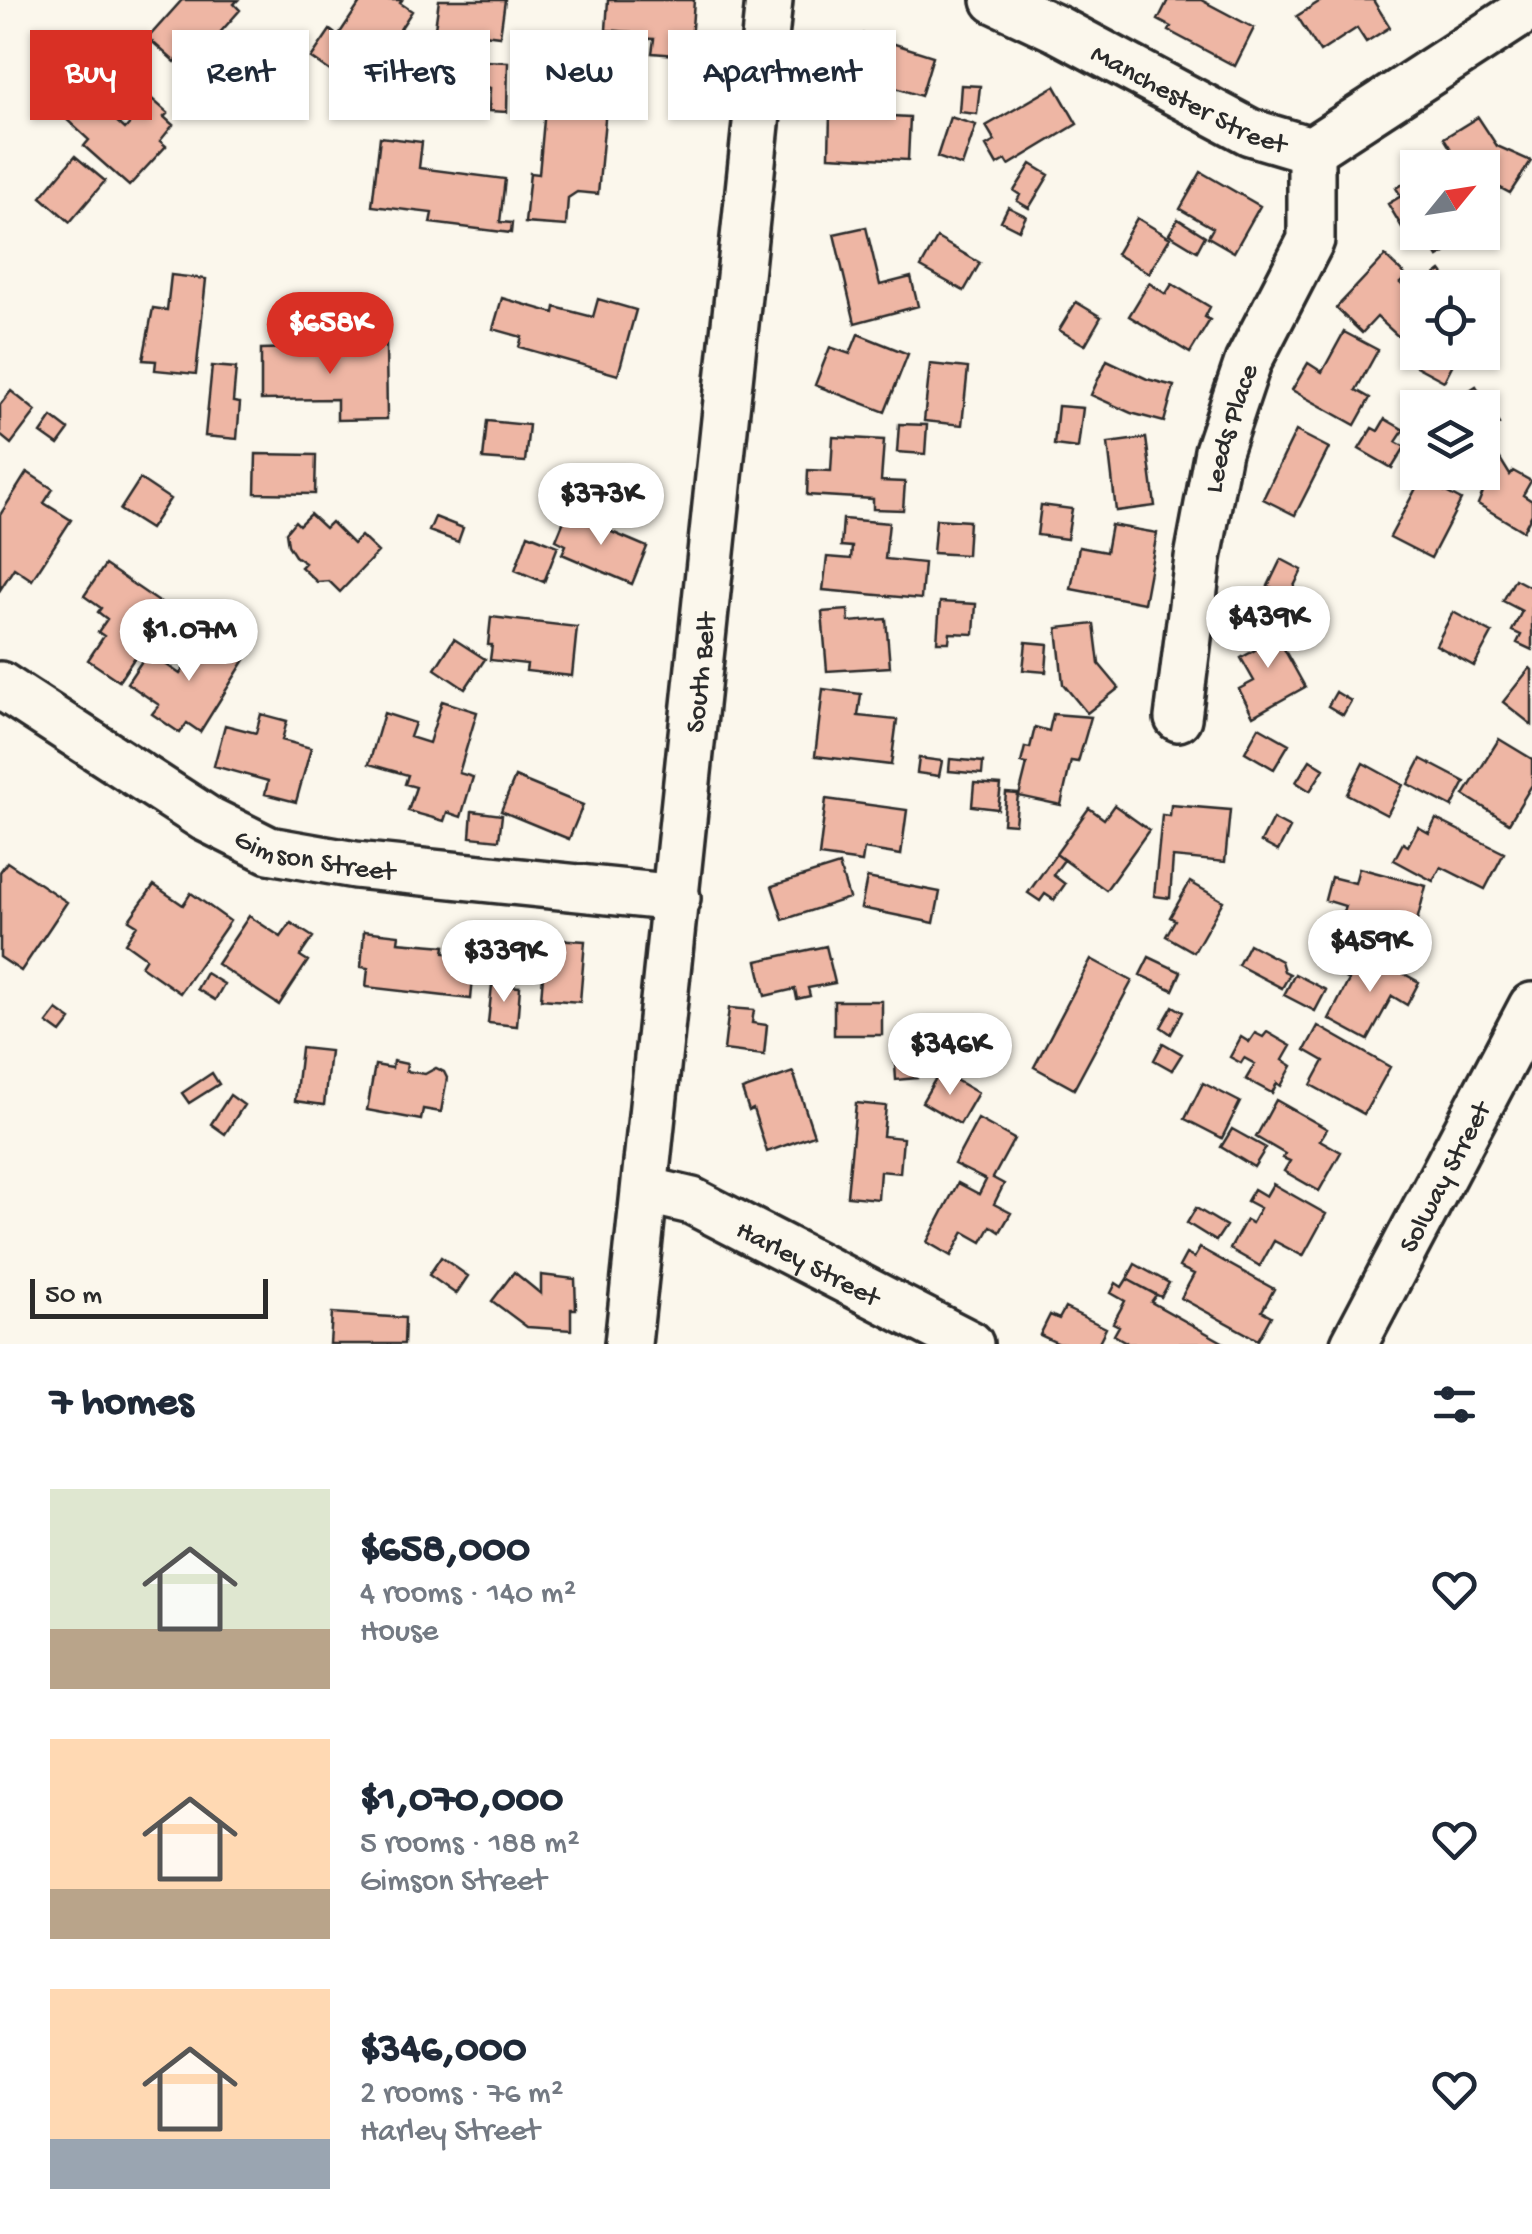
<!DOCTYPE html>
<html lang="en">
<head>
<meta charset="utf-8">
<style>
  :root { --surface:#fff; --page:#f6f6f7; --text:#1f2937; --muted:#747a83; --accent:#d93025 }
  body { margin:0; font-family:"Gochi Hand",sans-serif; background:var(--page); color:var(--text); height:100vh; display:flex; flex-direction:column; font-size:38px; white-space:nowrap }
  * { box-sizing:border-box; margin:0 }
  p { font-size:32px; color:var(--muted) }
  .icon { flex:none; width:55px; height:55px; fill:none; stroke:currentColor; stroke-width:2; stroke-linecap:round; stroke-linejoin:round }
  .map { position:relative; height:1344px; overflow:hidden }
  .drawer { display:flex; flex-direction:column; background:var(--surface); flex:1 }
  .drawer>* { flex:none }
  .banner { position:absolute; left:30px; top:30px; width:1000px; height:90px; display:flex; gap:20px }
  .needle { width:65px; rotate:60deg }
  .buttons { position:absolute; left:1400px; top:150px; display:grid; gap:20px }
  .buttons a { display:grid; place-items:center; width:100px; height:100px; border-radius:0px; background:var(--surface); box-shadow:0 2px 8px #0004; font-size:50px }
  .scale { position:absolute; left:30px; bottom:25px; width:238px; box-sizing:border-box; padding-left:10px; border:5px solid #2b2b2b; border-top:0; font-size:28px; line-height:35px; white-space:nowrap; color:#2b2b2b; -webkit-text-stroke:8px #fbf7ec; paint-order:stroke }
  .price { position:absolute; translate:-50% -85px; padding:0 22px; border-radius:35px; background:#fff; color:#222; font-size:32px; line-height:65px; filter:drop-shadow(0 2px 5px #0008) }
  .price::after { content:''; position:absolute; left:50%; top:60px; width:30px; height:22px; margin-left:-15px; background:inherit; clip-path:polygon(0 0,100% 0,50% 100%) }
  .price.selected { background:var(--accent); color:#fff }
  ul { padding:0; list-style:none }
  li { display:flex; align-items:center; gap:30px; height:250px; padding:0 50px }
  li span { display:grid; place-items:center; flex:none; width:280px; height:200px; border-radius:0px; color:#555 }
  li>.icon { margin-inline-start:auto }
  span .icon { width:120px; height:120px; fill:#fffc; stroke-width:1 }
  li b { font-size:42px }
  h2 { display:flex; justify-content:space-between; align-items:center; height:120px; padding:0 50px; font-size:42px }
  .tag { padding:0 35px; border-radius:0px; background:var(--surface); box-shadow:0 2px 8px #0004; font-size:35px; line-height:90px }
  .tag.selected { background:var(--accent); color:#fff }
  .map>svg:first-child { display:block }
  .building { fill:#eeb6a4; stroke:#2b2b2b; stroke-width:2.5 }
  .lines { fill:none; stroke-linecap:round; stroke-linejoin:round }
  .minor-casing { stroke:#2b2b2b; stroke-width:52 }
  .minor { stroke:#fbf7ec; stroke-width:45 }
  .labels { text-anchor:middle; stroke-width:9; stroke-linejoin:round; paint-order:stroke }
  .street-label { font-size:28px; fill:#2b2b2b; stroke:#fbf7ec }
</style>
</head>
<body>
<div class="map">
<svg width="1532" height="1344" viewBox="0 0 1532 1344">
  <rect width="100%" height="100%" fill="#fbf7ec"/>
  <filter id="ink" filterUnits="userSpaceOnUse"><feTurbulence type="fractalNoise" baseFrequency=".01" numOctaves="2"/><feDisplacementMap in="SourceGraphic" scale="20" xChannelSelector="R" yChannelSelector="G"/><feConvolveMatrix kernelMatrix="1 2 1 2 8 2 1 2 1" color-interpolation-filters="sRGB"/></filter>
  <g filter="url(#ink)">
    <path class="building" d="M182 0H238L234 4 240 10 209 45 198 36 175 62 148 38Z
      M362 0H402L400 3 412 11 395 37 400 41 364 94 311 58 330 30 338 36Z
      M439 0H505L500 36 435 28Z
      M608 0H694L690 56 652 53 654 39 629 38 630 32 606 30Z
      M1168 0H1201L1254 28 1235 66 1169 31 1171 27 1158 20Z
      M1322 0H1373L1390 27 1366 42 1357 28 1320 52 1297 16Z
      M863 34 933 56 921 96 851 74Z
      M484 61 508 62 507 112 489 111 490 88 474 83 475 67H484Z
      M591 85 608 87 598 194 577 192 568 198 566 226 525 223 530 173 539 174 547 87 578 90V97L590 98Z
      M961 85 980 86 977 114 959 112Z
      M1055 86 1077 124 1009 165 1006 160 997 165 986 146 995 141 986 126Z
      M81 89 125 129 152 99 168 113 164 117 173 125 160 141 166 146 129 186 84 146 89 140 65 118 73 109 67 104Z
      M830 113 910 117 908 160 829 156Z
      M950 117 976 125 962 166 937 157Z
      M1478 117 1497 146 1531 161 1510 193 1482 178V168L1462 167 1444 138Z
      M380 137 422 142 419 168 505 179 500 222 512 223 511 233 430 223 432 213 372 206Z
      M75 156 105 181 70 222 41 197Z
      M1031 164 1049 175 1029 208 1017 201 1020 195 1014 191Z
      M1201 172 1260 206 1234 252 1208 237 1213 228 1180 209Z
      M1418 174V227L1406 234 1388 204 1401 196 1396 188Z
      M1008 207 1026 216 1019 230 1001 221Z
      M1137 218 1170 238 1149 273 1116 254Z
      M1178 219 1205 236 1197 251 1169 234Z
      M866 227 880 285 911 277 918 306 855 323 834 234Z
      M1423 232H1471L1473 236 1438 257Z
      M937 238 980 263 964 291 921 267Z
      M1385 256 1407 277 1400 283 1418 299V321L1401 339 1377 317 1362 333 1336 308Z
      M1441 271 1454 288H1430L1426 282Z
      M171 275 206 279 196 374 155 370 156 361 143 360 153 308 167 310Z
      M1149 283 1166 294 1172 284 1210 307 1205 317 1210 320 1190 353 1129 316Z
      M502 298 554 313 555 307 593 317 598 299 636 310 618 375 519 347 522 337 493 329Z
      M1076 302 1101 317 1085 345 1059 330Z
      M1344 332 1378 350 1356 390 1370 398 1355 425 1292 390 1308 363 1322 372Z
      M858 334 908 354 885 412 815 385 830 347 850 354Z
      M386 343 387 419 337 420V399L261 400V349L297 348V344Z
      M1418 352H1455L1458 354 1444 381 1412 364Z
      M1107 360 1147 379 1174 386 1164 422 1131 413 1091 395Z
      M930 364 968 368 962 425 924 421Z
      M212 366 236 368 233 402 240 403 237 439 205 436Z
      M1476 386 1499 424 1484 433 1510 475 1513 471 1531 481 1523 495 1532 501V514L1523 531 1478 504 1485 487 1476 472H1482V408H1442Z
      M11 391 36 411 11 444 0 435V405Z
      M1058 406 1083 408 1078 448 1054 445Z
      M52 417 69 430 58 445 41 433Z
      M1385 419 1404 430 1396 442 1405 447 1392 468 1359 449 1372 428 1378 431Z
      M487 421 529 425 525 462 483 459Z
      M899 424 927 425 925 454 897 452Z
      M1296 431 1329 448 1295 515 1263 499Z
      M833 437 884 440 881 481 905 482 903 510 873 509V499L807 495 808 470 831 471Z
      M1146 438 1155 506 1116 511 1108 443Z
      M256 454 316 455 315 494 255 493Z
      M27 472 53 489 44 503 71 520 32 580 14 568 0 590V515Z
      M140 479 170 499 150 529 120 510Z
      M1421 479 1461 500 1431 558 1390 537Z
      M1041 505 1072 509 1067 539 1037 535Z
      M567 513 647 547 632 584 562 554 566 545 556 540Z
      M310 514 325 528 331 522 353 544 361 536 378 552 340 592 329 581 317 582 301 567 305 563 295 556 288 545 286 532 295 521 299 525Z
      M435 517 463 528 458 542 429 531Z
      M843 519 889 523 885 559 924 563 921 599 823 590 827 557 851 559 852 547 841 546Z
      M936 519 969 521 967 555 933 553Z
      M1111 525 1157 533 1144 603 1071 589 1079 547 1106 552Z
      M528 534 558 546 544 582 515 570Z
      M1281 559 1302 570 1289 596 1268 586Z
      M105 565 168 608 119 681 88 660 104 636 98 632 107 619 98 612 101 608 84 596Z
      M1515 579 1532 588V650L1517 643 1521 635 1512 631 1522 611 1503 601Z
      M940 602 976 604 974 634 950 633 949 642H937Z
      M848 610 849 622 886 619 890 667 827 671 822 612Z
      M1453 612 1492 633 1474 666 1436 645Z
      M491 617 577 627 572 676 526 671 527 664 490 660 492 645H488Z
      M1268 620 1305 687 1253 716 1239 689 1254 681 1241 658 1255 650 1245 633Z
      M1094 624 1099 664 1119 688 1087 713 1063 684 1057 628Z
      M209 632 246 658 200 732 187 723 180 733 152 714 159 705 127 683 148 652 180 674Z
      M454 639 485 659 465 689 435 669Z
      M1026 642 1048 644 1046 672 1023 670Z
      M1530 668 1532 670V725L1503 702Z
      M823 689 861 694 858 716 897 720 891 765 815 756Z
      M1336 692 1351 701 1343 715 1328 706Z
      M442 701 477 712 459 773 473 777 461 817 447 812 444 821 408 811 416 787 405 784 408 775 369 764 384 713 415 723 410 737 429 743Z
      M261 714 287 721 282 740 311 748 296 802 265 794 268 781 214 766 225 725 256 733Z
      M1053 714 1091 717 1078 762 1071 761 1061 805 1019 796 1027 764 1021 763 1025 747 1030 748 1035 727 1049 731Z
      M1259 727 1289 744 1274 769 1245 752Z
      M1499 739 1532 759V785L1509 823 1464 795Z
      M919 758 942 761 939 776 917 773Z
      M950 759 983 762 982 774 949 771Z
      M1421 759 1465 782 1452 807 1408 784Z
      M1310 760 1324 769 1310 791 1296 782Z
      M1363 763 1403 785 1387 815 1347 794Z
      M515 777 583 805 569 839 501 811Z
      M974 783 1001 785 998 809 972 806Z
      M1006 793 1018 794 1015 824 1003 823Z
      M826 799 907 810 901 855 864 849 862 862 819 856Z
      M1114 805 1149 830 1106 890 1056 854 1089 808 1104 819Z
      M1171 805 1230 810 1225 862 1173 857 1170 898 1154 896 1162 815 1170 816Z
      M472 811 502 815 499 840 470 837Z
      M1273 819 1290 828 1278 851 1261 842Z
      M1436 819 1504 853 1485 889 1441 867 1433 881 1394 860 1403 843 1408 846 1418 827 1429 833Z
      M1056 854 1064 860 1053 875 1065 884 1054 900 1045 894 1040 901 1028 893Z
      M7 862 67 902 21 971 0 957V872Z
      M839 865 849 898 783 920 772 886Z
      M1359 868 1426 886 1416 925 1411 924 1405 947 1370 938 1368 945 1343 938 1346 927 1339 925 1345 906 1325 900 1331 877 1355 883Z
      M867 878 940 892 934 923 861 908Z
      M1190 882 1223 901 1194 952 1166 936 1175 920 1170 917Z
      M154 885 183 905 191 893 230 921 180 993 141 966 146 958 125 943 137 925 129 920Z
      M249 916 281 937 291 923 313 937 300 956 308 961 279 1005 217 964Z
      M364 931 399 935 398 942 445 946 444 953 475 956 471 999 366 987 368 968 361 967Z
      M553 939 585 941 580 1002 541 999 544 964 551 965Z
      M1249 944 1281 961 1284 971 1290 974 1282 988 1238 965Z
      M826 946 835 983 808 988 810 996 797 999 795 989 765 996 757 961Z
      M1364 952 1419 982 1407 1005 1392 996 1368 1040 1329 1019 1349 980 1344 977 1353 960 1358 963Z
      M1149 957 1181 972 1173 990 1140 975Z
      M1091 959 1132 981 1074 1089 1034 1067Z
      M206 973 224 984 215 1000 197 989Z
      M1295 974 1326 990 1315 1011 1284 995Z
      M492 985 520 987 517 1026 488 1023Z
      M834 1001H882V1035H834Z
      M1173 1006 1183 1012 1171 1034 1161 1027Z
      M729 1008 754 1010 752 1023 767 1025 764 1055 724 1050Z
      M57 1010 71 1020 61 1033 47 1023Z
      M1318 1026 1390 1067 1364 1114 1311 1085 1324 1061 1305 1050Z
      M1267 1032 1291 1046 1283 1060 1292 1066 1281 1086 1277 1083 1272 1093 1246 1079 1255 1064 1244 1058 1241 1063 1230 1057 1241 1037 1249 1042 1255 1033 1263 1037Z
      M1163 1043 1182 1054 1172 1070 1154 1060Z
      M301 1048 330 1051 324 1105 295 1101Z
      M393 1061 407 1064 406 1071 425 1074 436 1068 444 1072 447 1078 441 1112 423 1109 421 1120 367 1110 375 1065 392 1068Z
      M916 1063 917 1078 896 1080 895 1064Z
      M940 1071 978 1093 960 1124 922 1102Z
      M793 1072 814 1135 767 1152 753 1109 749 1111 742 1090Z
      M212 1073 219 1084 189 1103 182 1093Z
      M1203 1083 1240 1102 1222 1138 1185 1119Z
      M230 1095 244 1105 225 1134 211 1124Z
      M1276 1100 1327 1129 1320 1140 1341 1152 1319 1191 1284 1171 1290 1161 1283 1158 1285 1154 1256 1137Z
      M856 1103 886 1106 883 1136 903 1138 900 1173 880 1171 878 1199 847 1196Z
      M978 1119 1014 1139 993 1178 1004 1184 994 1204 1011 1213 1000 1232 991 1226 982 1242 964 1232 951 1256 927 1242 958 1183 979 1194 986 1180 954 1164Z
      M1232 1129 1266 1148 1254 1167 1221 1147Z
      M1273 1184 1326 1214 1303 1256 1274 1241 1260 1266 1230 1249 1246 1220 1252 1223 1260 1208 1247 1201 1254 1189 1266 1196Z
      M1196 1208 1226 1226 1216 1241 1187 1223Z
      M1200 1248 1274 1289 1262 1311 1271 1316 1258 1340 1181 1298 1194 1274 1179 1267 1186 1254 1194 1258Z
      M441 1257 468 1276 456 1294 429 1275Z
      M1135 1264 1169 1283 1161 1297 1127 1279Z
      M514 1272 541 1294V1275L575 1279 576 1309H571V1330L527 1327 492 1301Z
      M1127 1279 1156 1295 1151 1302 1226 1344H1125L1126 1342 1114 1335 1119 1326 1113 1323 1125 1301 1111 1293 1116 1283 1122 1287Z
      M1065 1308 1106 1328 1098 1344H1059L1040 1335 1050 1315 1059 1319Z
      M332 1313 405 1318 404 1344H330Z"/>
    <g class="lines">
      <g class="minor-casing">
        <g id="minor">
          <path id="s1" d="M995 0 1057 29 1250 132 1311 150 1532 6"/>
          <path id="s2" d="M0 685 205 818 269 850 355 865 677 898"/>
          <path id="s3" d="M1178 718 1198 558 1218 451 1248 362 1311 240V150"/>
          <path id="s4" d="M645 1190 692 1201 970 1344"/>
          <path id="s5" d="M628 1344 769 0"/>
          <path id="s6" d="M1354 1344 1532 1006"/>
        </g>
      </g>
      <use href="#minor" class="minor"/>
    </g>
  </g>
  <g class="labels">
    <g class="street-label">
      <text dy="10" stroke="none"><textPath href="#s1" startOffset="218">Manchester Street</textPath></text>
      <text dy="10" stroke="none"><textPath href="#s3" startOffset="295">Leeds Place</textPath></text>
      <text dy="10" stroke="none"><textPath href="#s5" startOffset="675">South Belt</textPath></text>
      <text dy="10" stroke="none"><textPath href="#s2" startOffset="362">Gimson Street</textPath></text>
      <text dy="10" stroke="none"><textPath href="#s6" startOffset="190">Solway Street</textPath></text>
      <text dy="10" stroke="none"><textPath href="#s4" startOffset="180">Harley Street</textPath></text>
    </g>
  </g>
</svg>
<div class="buttons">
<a><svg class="needle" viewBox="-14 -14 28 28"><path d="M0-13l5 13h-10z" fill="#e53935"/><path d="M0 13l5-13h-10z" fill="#747a83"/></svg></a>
<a><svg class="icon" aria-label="locate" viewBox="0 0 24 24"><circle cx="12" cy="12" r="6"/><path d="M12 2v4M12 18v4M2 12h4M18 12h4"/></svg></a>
<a><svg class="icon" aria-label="layers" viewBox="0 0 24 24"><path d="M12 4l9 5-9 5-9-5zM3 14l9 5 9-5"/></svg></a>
</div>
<div class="scale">50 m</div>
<b class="price selected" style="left:330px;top:377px">$658K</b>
<b class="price" style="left:601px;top:548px">$373K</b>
<b class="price" style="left:1268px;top:671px">$439K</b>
<b class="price" style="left:189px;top:684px">$1.07M</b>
<b class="price" style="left:1370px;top:995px">$459K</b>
<b class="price" style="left:504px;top:1005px">$339K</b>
<b class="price" style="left:950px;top:1098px">$346K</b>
<div class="banner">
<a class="tag selected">Buy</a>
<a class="tag">Rent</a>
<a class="tag">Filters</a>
<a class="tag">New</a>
<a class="tag">Apartment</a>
</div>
</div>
<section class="drawer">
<h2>7 homes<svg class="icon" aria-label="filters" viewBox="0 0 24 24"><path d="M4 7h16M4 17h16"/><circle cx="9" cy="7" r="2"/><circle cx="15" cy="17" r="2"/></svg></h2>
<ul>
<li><span style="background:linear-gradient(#dfe7d0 70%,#b9a48a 0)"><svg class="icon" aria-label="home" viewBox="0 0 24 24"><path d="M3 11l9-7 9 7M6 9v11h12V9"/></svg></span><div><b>$658,000</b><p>4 rooms · 140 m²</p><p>House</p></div><svg class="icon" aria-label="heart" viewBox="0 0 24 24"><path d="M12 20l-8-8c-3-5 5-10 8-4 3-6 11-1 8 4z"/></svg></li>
<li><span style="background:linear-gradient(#ffd9b3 75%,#b9a48a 0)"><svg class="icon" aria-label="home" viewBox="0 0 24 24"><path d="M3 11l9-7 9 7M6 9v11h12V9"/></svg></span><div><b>$1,070,000</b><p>5 rooms · 188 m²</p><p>Gimson Street</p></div><svg class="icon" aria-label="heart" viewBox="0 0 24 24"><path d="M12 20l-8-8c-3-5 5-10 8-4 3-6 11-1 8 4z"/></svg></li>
<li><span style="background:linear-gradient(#ffd9b3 75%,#9aa5b1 0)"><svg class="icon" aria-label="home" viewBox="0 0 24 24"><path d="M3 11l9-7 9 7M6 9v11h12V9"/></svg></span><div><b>$346,000</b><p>2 rooms · 76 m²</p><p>Harley Street</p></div><svg class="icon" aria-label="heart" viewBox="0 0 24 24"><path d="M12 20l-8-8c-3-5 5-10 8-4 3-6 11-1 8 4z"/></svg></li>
</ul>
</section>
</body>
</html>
